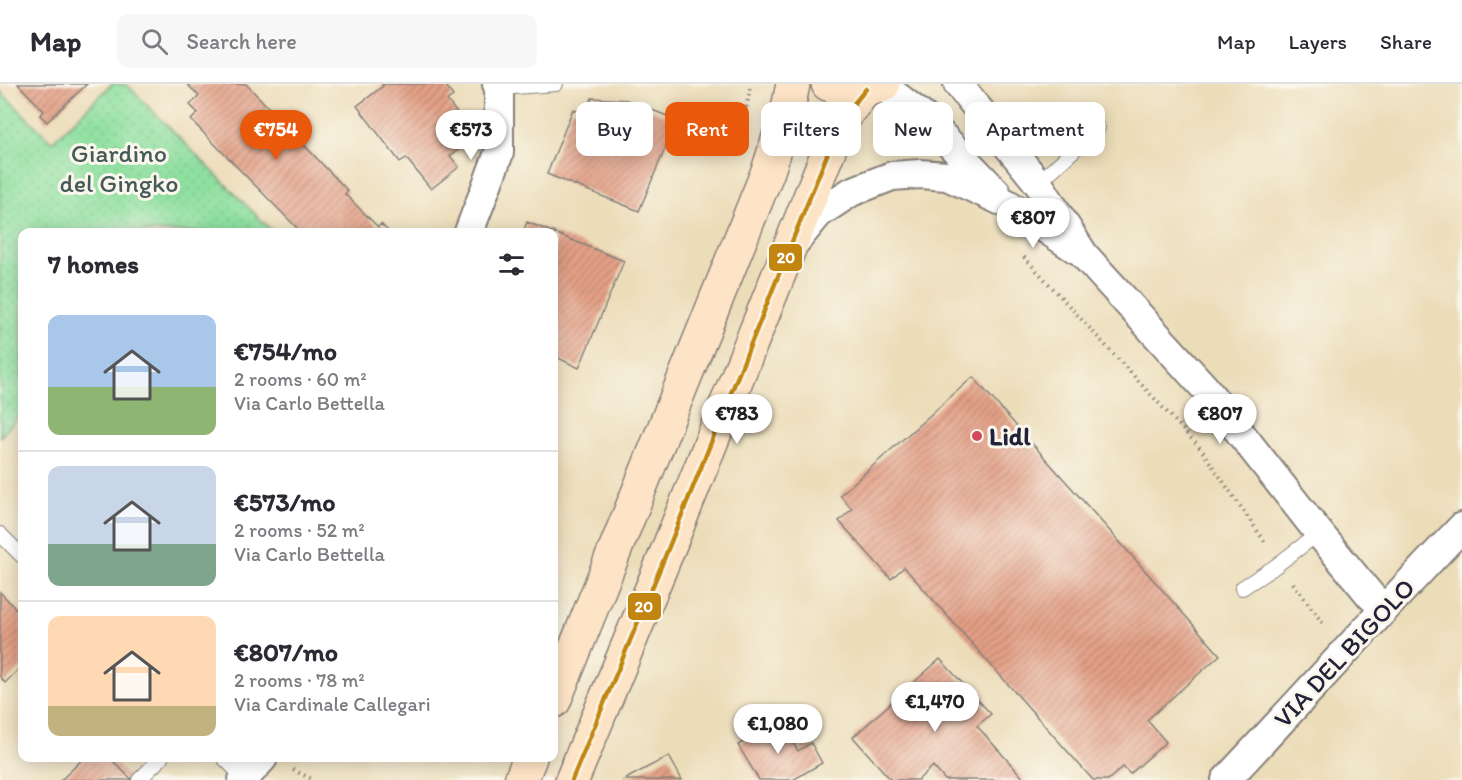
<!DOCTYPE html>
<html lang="en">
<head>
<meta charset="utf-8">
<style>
  :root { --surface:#fff; --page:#f7f7f7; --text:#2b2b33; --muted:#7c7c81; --line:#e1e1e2; --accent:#ea580c }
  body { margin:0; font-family:Itim,sans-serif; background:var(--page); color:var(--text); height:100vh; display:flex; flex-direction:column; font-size:22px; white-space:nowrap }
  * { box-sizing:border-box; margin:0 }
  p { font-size:20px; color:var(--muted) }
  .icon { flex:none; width:33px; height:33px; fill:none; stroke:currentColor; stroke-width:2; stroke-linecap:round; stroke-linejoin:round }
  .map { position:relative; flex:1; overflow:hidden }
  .drawer { position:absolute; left:18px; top:144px; width:540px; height:534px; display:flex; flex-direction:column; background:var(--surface); border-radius:12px; box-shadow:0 3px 15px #0003 }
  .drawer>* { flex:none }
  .top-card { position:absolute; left:576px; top:18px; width:570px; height:54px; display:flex; gap:12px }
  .price { position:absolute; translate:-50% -51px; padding:0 14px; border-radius:21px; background:#fff; color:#222; font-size:20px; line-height:39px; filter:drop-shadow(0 2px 3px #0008) }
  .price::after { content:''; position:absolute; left:50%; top:36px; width:18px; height:14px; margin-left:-9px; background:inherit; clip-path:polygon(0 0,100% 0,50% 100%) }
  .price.on { background:var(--accent); color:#fff }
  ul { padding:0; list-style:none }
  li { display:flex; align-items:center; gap:18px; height:150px; padding:0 30px }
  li+li { border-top:2px solid var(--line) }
  li span { display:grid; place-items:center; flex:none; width:168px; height:120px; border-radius:12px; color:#555 }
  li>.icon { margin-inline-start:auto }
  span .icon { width:72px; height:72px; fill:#fffc; stroke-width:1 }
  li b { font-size:26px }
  h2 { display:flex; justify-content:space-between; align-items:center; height:72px; padding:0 30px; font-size:26px }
  .chip { padding:0 21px; border-radius:12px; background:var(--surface); box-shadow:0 3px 15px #0003; font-size:21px; line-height:54px }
  .chip.on { background:var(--accent); color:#fff }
  header { display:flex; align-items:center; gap:36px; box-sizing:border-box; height:84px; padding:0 30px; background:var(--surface); border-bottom:2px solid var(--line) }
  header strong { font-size:28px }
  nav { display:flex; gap:33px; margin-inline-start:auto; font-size:21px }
  .search { width:420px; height:54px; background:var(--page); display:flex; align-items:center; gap:15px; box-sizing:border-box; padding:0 21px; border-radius:12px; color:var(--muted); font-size:22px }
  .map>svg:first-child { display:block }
  .grass { fill:url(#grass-dots); stroke:#58816e; stroke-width:1.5 }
  .building { fill:url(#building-hatch) }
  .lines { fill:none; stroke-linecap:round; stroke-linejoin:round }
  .lane-casing { stroke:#87807a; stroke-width:16 }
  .street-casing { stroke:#87807a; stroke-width:32 }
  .secondary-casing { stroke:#87807a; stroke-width:36 }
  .path { stroke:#87807a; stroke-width:4; stroke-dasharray:1.5 4.5; stroke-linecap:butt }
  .lane { stroke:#fff; stroke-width:14 }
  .street { stroke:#fff; stroke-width:28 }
  .secondary { stroke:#fee4c6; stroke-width:33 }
  .bus-1-casing { stroke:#fbf7ec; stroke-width:9 }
  .bus-1 { stroke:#c2850f; stroke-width:4.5 }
  .poi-dot { fill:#d1495b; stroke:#fbf7ec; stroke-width:2 }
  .labels { text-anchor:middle; stroke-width:6; stroke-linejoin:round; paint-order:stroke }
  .park-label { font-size:26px; fill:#435b59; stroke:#fbf7ec }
  .poi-label { font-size:26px; font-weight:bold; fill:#22223b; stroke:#fbf7ec; text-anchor:start }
  .street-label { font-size:26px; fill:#22223b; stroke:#fbf7ec }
  .line-badge { stroke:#fbf7ec; stroke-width:2 }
  .badge-label { font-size:16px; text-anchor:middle; font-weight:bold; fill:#fff }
</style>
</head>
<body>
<header>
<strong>Map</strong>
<div class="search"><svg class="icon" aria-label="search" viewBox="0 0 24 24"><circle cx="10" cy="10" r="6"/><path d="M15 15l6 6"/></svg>Search here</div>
<nav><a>Map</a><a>Layers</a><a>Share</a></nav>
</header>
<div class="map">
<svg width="1462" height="696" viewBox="0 0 1462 696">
  <defs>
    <pattern id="grass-dots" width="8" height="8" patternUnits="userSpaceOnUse" patternTransform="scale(1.5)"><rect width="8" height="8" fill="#8fe0a0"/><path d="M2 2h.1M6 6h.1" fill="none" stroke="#7bc08b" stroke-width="1.8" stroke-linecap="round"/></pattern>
    <pattern id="building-hatch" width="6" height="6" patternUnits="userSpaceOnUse" patternTransform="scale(1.5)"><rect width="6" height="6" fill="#e4a086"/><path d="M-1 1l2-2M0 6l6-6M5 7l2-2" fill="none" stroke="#b8826f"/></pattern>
  </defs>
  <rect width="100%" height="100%" fill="#fbf7ec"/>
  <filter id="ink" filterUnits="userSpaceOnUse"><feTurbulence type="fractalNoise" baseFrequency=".0167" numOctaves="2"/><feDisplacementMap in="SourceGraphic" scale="12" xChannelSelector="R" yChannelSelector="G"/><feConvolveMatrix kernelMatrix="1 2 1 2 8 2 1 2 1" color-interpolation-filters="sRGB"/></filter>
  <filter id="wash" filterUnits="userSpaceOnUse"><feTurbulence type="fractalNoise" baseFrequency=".008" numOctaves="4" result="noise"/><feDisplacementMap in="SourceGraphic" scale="24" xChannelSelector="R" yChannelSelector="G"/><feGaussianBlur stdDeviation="1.35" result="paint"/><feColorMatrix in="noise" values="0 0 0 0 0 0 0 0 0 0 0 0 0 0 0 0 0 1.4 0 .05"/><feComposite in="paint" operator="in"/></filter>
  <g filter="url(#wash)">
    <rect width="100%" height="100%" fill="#ecddb9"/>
    <path class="grass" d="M112 0H126L273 148H22V329L0 353V7L52 58Z"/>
    <g id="blocks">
      <path class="building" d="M18 0H87L47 38 40 31 44 27Z
        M187 0H246L269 24 267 27 300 62 303 60 348 107 345 110 378 143 381 140 389 148H301L191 36 198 29 190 21 199 12Z
        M382 0H445L453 12 447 16 475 53 450 72 459 83 431 105 406 74 400 78 357 22 383 2Z
        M592 14 627 16 677 36 639 127 547 90 573 25 586 30Z
        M527 138 624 177 579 284 554 272V148H523Z
        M973 293 1220 571 1147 636 1166 658 1130 690 1123 683 1108 696H1093L904 483 891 495 839 437 852 425 840 411Z
        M0 508 20 529 22 526V582L5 599 0 593Z
        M940 575 991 630 977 642 1025 696H945L933 682 918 696H891L853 653Z
        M780 636 798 667 811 659 822 679 793 696H759L738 661Z
        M669 672 682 696H624L633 691Z
        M84 674H110L132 696H61Z"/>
    </g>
  </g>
  <g filter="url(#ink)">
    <use href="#blocks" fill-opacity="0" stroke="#87807a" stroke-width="1.5"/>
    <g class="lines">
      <g class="lane-casing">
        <path id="lane" d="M499 4 556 0
          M1038 99 1098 44
          M0 450 22 472
          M1242 504 1273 484 1319 449
          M224 674 244 694
          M139 696 161 674"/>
      </g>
      <g class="street-casing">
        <path id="street" d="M958 0 1038 99 1084 171 1204 303 1319 449 1371 512 1384 524
          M882 1 925 34 996 108
          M469 148 499 69V4L497 0
          M796 157 819 129 851 108 892 92 920 90 947 92 1008 120 1076 165
          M243 696 263 674
          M1226 696C1305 612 1382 526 1462 443"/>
      </g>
      <g class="secondary-casing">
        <path id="secondary" d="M828 0C846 7 864 8 883 1
          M554 617 768 87 788 25 793 0
          M521 696 530 674
          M572 696 662 480 837 46 848 27 866 5"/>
      </g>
      <path class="path" d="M744 35 751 0
        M1024 173 1200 364 1265 458
        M1293 499 1324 541
        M293 686 314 696"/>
      <use href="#lane" class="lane"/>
      <use href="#street" class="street"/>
      <use href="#secondary" class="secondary"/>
      <g class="bus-1-casing">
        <path id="bus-1" d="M572 696 662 480 837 46 848 27 866 5"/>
      </g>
      <use href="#bus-1" class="bus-1"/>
    </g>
  </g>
  <circle class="poi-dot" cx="977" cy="352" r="6"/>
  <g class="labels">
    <g class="park-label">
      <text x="119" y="78">Giardino<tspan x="119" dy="30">del Gingko</tspan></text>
    </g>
    <g class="poi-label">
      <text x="989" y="361">Lidl</text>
    </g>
    <g class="street-label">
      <text transform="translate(1344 569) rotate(-47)" y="9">VIA DEL BIGOLO</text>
    </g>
  </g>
  <g class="line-badge">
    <rect x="768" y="159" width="35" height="29" rx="6" fill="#c2850f"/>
    <rect x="627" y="508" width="35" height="29" rx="6" fill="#c2850f"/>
  </g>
  <g class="badge-label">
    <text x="786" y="179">20</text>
    <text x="644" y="528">20</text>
  </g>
</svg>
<b class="price on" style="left:276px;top:77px">€754</b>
<b class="price" style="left:471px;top:77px">€573</b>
<b class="price" style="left:1033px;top:165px">€807</b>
<b class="price" style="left:737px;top:361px">€783</b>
<b class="price" style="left:1220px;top:361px">€807</b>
<b class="price" style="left:935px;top:649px">€1,470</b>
<b class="price" style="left:778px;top:671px">€1,080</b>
<div class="top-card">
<a class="chip">Buy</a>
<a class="chip on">Rent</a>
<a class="chip">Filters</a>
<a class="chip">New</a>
<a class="chip">Apartment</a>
</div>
<section class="drawer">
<h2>7 homes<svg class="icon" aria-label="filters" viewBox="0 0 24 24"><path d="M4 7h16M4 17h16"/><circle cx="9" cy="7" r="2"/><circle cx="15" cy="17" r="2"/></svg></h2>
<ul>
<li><span style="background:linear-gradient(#a9c7e8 60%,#8fb573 0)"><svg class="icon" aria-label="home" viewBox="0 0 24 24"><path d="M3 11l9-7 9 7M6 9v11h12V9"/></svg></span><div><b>€754/mo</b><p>2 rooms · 60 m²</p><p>Via Carlo Bettella</p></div></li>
<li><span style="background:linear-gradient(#c9d6e8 65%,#7fa58c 0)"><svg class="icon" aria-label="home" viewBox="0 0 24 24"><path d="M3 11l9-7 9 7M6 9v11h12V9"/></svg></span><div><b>€573/mo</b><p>2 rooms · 52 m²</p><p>Via Carlo Bettella</p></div></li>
<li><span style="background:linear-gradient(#ffd9b3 75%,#c2b280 0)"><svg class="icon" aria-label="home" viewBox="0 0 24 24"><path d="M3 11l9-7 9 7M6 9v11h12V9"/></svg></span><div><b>€807/mo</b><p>2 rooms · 78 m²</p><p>Via Cardinale Callegari</p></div></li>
</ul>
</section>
</div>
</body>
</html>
